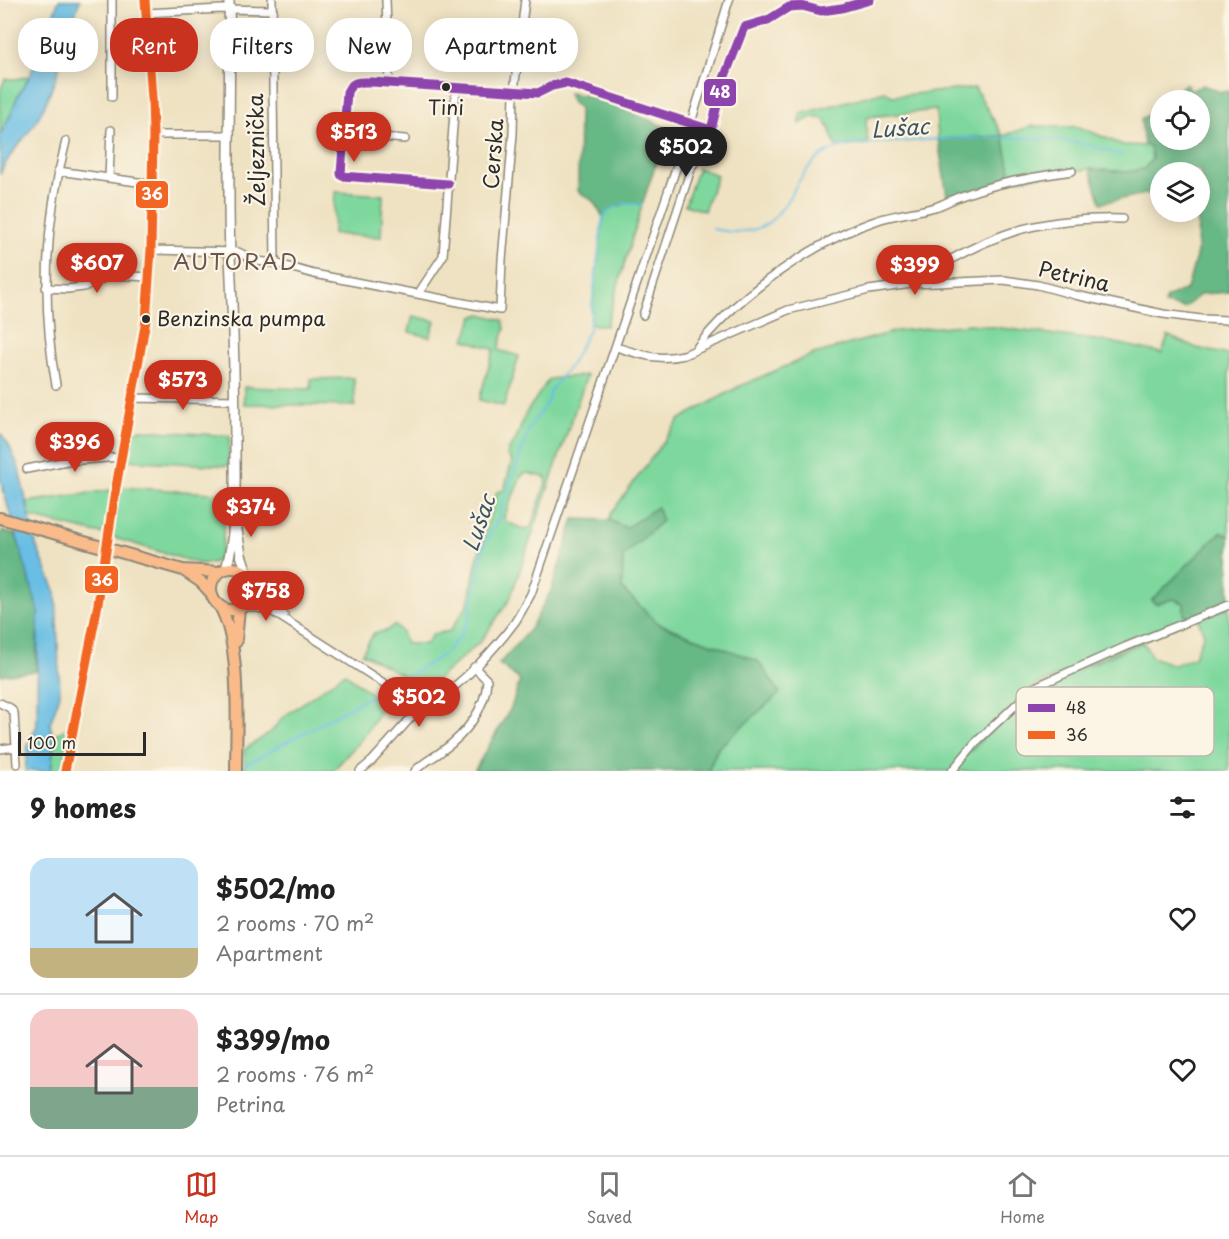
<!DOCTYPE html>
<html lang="en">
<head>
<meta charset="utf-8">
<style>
  :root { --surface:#fff; --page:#f6f6f6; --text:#222; --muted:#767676; --line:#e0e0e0; --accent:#c8321e }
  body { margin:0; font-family:"Playpen Sans",sans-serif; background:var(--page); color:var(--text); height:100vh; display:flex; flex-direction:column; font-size:22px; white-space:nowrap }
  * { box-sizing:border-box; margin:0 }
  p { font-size:20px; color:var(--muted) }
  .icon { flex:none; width:33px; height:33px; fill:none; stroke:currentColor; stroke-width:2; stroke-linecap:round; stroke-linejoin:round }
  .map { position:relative; height:771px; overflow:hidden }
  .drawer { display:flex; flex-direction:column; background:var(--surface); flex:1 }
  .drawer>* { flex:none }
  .guide { position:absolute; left:18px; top:18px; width:600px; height:54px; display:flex; gap:12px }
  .controls { position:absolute; left:1150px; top:90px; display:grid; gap:12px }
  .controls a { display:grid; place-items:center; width:60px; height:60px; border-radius:50%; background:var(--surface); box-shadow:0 3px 15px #0003; font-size:30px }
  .scale { position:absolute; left:18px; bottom:15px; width:128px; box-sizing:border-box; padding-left:6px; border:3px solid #2b2b2b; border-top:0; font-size:16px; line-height:21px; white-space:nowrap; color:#2b2b2b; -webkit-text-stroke:4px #fcf5e5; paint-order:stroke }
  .price { position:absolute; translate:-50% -51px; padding:0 14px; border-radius:21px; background:var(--accent); color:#fff; font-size:20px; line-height:39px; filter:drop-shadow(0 2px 3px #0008) }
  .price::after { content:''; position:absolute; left:50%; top:36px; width:18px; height:14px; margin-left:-9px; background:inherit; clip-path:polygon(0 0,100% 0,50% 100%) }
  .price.current { background:#222; color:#fff }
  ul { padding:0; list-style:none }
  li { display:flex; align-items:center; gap:18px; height:150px; padding:0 30px }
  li+li { border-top:2px solid var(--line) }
  li span { display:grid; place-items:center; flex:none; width:168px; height:120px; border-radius:18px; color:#555 }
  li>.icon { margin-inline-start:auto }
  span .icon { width:72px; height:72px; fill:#fffc; stroke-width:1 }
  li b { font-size:26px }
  h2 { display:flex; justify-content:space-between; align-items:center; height:72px; padding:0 30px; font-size:26px }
  .tag { padding:0 21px; border-radius:24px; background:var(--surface); box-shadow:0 3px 15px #0003; font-size:21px; line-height:54px }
  .tag.current { background:var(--accent); color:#fff }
  .tabs { display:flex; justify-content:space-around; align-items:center; height:84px; border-top:2px solid var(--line); background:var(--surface); font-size:16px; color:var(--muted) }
  .tabs a { display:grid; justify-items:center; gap:3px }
  .tabs .current { color:var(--accent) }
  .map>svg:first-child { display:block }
  .green { fill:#7ed89e; stroke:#548264; stroke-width:1.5; fill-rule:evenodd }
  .forest { fill:#66b885; stroke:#487258; stroke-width:1.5 }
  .water { fill:#67bee4; stroke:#497488; stroke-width:1.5 }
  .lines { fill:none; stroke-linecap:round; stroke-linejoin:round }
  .stream { stroke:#67bee4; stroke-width:2 }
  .minor-casing { stroke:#8d8676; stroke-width:10 }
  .tertiary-casing { stroke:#8d8676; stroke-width:12 }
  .primary-casing { stroke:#8d8676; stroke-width:14 }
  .minor { stroke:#fff; stroke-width:7 }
  .tertiary { stroke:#fff; stroke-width:9 }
  .primary { stroke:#fabb8b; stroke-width:10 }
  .bus-1-casing { stroke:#fcf5e5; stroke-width:14 }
  .bus-2-casing { stroke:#fcf5e5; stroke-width:14 }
  .bus-1 { stroke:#8e44ad; stroke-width:9 }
  .bus-2 { stroke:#f26522; stroke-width:9 }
  .bus-dot { fill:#2b2b2b; stroke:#fcf5e5; stroke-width:2 }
  .labels { text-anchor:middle; stroke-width:4.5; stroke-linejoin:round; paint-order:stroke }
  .bus-label { font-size:20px; fill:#2b2b2b; stroke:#fcf5e5 }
  .street-label { font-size:21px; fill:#2b2b2b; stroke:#fcf5e5 }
  .water-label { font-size:22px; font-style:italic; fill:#3d5762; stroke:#fcf5e5 }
  .neighbourhood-label { font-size:22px; letter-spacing:1.5px; fill:#6c5650; stroke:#fcf5e5 }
  .key { fill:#fcf5e5; stroke:#bdb8ad; stroke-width:1.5 }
  .key-label { font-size:16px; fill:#2b2b2b }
  .line-badge { stroke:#fcf5e5; stroke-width:2 }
  .badge-label { font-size:16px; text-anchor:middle; font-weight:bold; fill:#fff }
</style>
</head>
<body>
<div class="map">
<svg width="1229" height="771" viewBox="0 0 1229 771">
  <rect width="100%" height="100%" fill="#fcf5e5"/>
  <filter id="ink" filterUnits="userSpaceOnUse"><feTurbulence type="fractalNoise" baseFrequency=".0167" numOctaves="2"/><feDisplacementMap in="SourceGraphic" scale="12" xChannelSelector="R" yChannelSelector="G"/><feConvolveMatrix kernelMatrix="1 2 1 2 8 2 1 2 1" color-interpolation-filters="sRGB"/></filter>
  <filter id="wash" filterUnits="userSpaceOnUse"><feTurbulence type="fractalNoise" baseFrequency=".008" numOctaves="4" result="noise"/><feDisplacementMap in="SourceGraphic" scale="24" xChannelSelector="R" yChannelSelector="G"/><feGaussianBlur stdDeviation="1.35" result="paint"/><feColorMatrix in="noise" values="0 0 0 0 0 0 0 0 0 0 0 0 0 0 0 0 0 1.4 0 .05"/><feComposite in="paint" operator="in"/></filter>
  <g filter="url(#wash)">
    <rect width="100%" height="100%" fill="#efe2c2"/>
    <path class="green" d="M30 76 17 97 12 112 0 135V91L5 79H17Z
      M975 88 1003 136 1032 126 1079 127 1123 145 1150 146 1152 159 1144 169 1127 172 1090 169 1012 180 1003 136 938 139 936 110 868 117 866 122 868 144 837 147C831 137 831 128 824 119L811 117 800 124V114L885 91 892 96Z
      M698 168 717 175 704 211 685 205Z
      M335 192 383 195 381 237 333 234Z
      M631 203 642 205 606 326 590 324 603 217 610 208Z
      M481 314 503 320 505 329 498 350 519 356 504 406 479 400 494 349 465 340 473 317Z
      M413 316 435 321 430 337 409 332Z
      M970 324 1111 342 1162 353 1168 336 1197 348 1229 355V536L1221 532 1152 600 1156 604 1173 599 1184 603 1194 618 1034 686 951 771H708L718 748 779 693 758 661 659 624 622 589 623 556 657 507 626 528 609 520 612 512 680 419 740 386 814 354 897 331Z
      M587 375 510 599 481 641 433 683 422 686 362 653 374 633 386 631 394 625 402 632 406 644H426L433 634 450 631 468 604 477 560 497 492 504 490 512 461 507 455 509 449 516 439 526 413 549 379ZM526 473 545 477 547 480 531 527 526 530 506 522 504 517 522 475Z
      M354 378 355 406 244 404V387L311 389V379Z
      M128 429 230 436 228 466 126 460Z
      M120 487 226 494 222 550 216 562 200 564 115 538 112 533Z
      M112 490 104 531 101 534 30 517 27 502Z
      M1229 607V771H954L975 744 1036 688 1143 642 1152 657 1174 665 1194 657 1204 634 1198 619Z
      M345 673 384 704 365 735 333 771H245L244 750 272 731 282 718Z
      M72 725 63 771H51L54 736Z"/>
    <path class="forest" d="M1185 84 1192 90 1203 85 1221 92 1229 91V292L1201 294 1184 308 1164 304 1166 298 1187 289 1197 253 1198 214 1204 210 1203 185 1199 169 1190 172H1161V191L1101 203 1090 169 1127 172 1144 169 1152 159 1150 146 1144 145 1141 119 1161 108V140H1200V100H1169Z
      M568 93 594 97 668 128 642 205C624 202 614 203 603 217L593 201 578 191 579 108 572 103Z
      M1003 136 1012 180 948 202 938 139Z
      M657 507 662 521 623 556 622 589 659 624 758 661 780 693 718 748 708 771H474L511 708 520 680 499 664 530 629 551 591 574 519 609 520 626 528Z
      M2 531 16 535 26 564 38 610 36 671 0 675V535Z
      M1221 532 1229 536V604L1194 618 1184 615V603L1173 599 1156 604 1152 600Z"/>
    <path class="water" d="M59 0H80C66 39 59 81 38 118 27 138 8 153 0 175V135L12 112 17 97 30 76Z
      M0 433 8 444 18 465 36 545 56 593 60 694 50 724 54 742 51 771H25L28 745 37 725 38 610 0 479Z"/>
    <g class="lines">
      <path class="stream" d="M713 229C798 248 779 170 836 148 849 143 881 143 896 142 957 138 1017 134 1079 143 1093 145 1108 152 1123 155
        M239 768 429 664 445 653 461 635 469 618 484 546 498 519 530 427 548 401 550 391 570 366 589 330 603 217C614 203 624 202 642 205"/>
    </g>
  </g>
  <g filter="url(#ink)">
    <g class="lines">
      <g class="minor-casing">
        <path id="minor" d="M272 0 275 263
          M386 0 389 83
          M146 13 221 9 273 10
          M112 97V0
          M344 134 405 139
          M153 135H230
          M58 171 152 184
          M109 178 111 130
          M448 184 342 176 341 174 347 92C353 80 360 82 372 82L538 93 552 86 566 83 711 130 723 81 744 27 768 20 789 7 802 6 821 11 842 8 870 0
          M151 250 238 252 256 261 275 263 314 274 500 310 502 260 513 134 514 91 525 0
          M913 282C987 235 1034 217 1122 219
          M46 288 67 289 84 287 111 275 150 277
          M418 294 443 256 456 88
          M643 315 692 166 706 147 711 130
          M616 347C642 355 657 361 684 355L788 310 869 290 911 284 1004 280 1038 285 1075 295 1163 314 1201 319 1229 320
          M695 350C736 295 816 240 881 219 898 214 917 212 935 207 945 204 954 198 964 195 999 182 1035 177 1072 171
          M56 385C41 303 45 222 66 141
          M133 398 235 400
          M27 469 67 461 121 457
          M251 580 284 615
          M245 606 270 610 413 702C421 703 428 703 436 699 462 685 497 646 515 622 521 613 526 603 531 594L684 145 729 0
          M0 703 10 708 14 713 17 764
          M0 749 16 747
          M65 771 98 604 114 498 146 320 151 250 153 135 152 98 145 0
          M360 771 372 761 424 703
          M415 771C422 763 433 758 442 751 465 735 486 709 487 680L474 667
          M952 771 975 743 1035 687 1125 647 1229 605"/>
      </g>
      <g class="tertiary-casing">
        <path id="tertiary" d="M236 524 241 555 248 575
          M226 569C237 532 235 490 235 451 235 386 233 321 230 255 227 170 231 85 229 0"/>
      </g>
      <g class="primary-casing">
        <path id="primary" d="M0 518 183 570
          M211 589a21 21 0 1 1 42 0a21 21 0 1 1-42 0Z
          M212 594 201 582 183 570 220 572
          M219 605C242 643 236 726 236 771
          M236 642 239 608"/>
      </g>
      <use href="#minor" class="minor"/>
      <use href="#tertiary" class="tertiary"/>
      <use href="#primary" class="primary"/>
      <g class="bus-1-casing">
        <path id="bus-1" d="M448 184 342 176 341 174 347 92C353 80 360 82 372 82L538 93 552 86 566 83 711 130 723 81 744 27 768 20 789 7 802 6 821 11 842 8 870 0"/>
      </g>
      <g class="bus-2-casing">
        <path id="bus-2" d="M65 771 98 604 114 498 146 320 151 250 153 135 152 98 145 0"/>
      </g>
      <use href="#bus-1" class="bus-1"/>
      <use href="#bus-2" class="bus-2"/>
    </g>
  </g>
  <g class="bus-dot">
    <circle cx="446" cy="87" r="5"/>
    <circle cx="146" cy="319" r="5"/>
  </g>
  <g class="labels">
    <g class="bus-label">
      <text x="446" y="115">Tini</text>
      <text x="157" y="326" text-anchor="start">Benzinska pumpa</text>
    </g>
    <g class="street-label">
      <text transform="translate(257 150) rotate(-91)" y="7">Željeznička</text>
      <text transform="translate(494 154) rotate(-86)" y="7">Cerska</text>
      <text transform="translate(1074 277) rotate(13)" y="7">Petrina</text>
    </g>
    <g class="water-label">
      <text transform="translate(900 128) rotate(-4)" y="8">Lušac</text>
      <text transform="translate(479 523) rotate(-71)" y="8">Lušac</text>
    </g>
    <g class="neighbourhood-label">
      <text x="236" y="270">AUTORAD</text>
    </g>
  </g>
  <rect x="1016" y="687" width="198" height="69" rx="9" class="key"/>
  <rect x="1028" y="704" width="27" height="8" fill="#8e44ad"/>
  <rect x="1028" y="731" width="27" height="8" fill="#f26522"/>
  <g class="key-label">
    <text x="1066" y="714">48</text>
    <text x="1066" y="741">36</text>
  </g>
  <g class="line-badge">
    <rect x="703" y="78" width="34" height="29" rx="6" fill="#8e44ad"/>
    <rect x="135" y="180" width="34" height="29" rx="6" fill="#f26522"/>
    <rect x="84" y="565" width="35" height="29" rx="6" fill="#f26522"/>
  </g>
  <g class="badge-label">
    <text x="720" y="98">48</text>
    <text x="152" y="200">36</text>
    <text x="102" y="586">36</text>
  </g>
</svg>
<div class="controls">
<a><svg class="icon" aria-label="locate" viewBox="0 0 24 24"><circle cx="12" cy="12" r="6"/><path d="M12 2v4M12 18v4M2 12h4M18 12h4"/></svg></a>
<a><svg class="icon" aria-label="layers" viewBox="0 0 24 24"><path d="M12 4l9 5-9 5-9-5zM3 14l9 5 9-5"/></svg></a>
</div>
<div class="scale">100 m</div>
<b class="price" style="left:354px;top:163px">$513</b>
<b class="price current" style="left:686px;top:178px">$502</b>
<b class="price" style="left:97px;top:294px">$607</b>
<b class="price" style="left:915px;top:296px">$399</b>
<b class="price" style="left:183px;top:411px">$573</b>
<b class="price" style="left:75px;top:473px">$396</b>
<b class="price" style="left:251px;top:538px">$374</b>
<b class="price" style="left:266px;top:622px">$758</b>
<b class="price" style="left:419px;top:728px">$502</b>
<div class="guide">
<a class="tag">Buy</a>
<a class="tag current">Rent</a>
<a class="tag">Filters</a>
<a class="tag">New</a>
<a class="tag">Apartment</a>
</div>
</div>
<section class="drawer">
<h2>9 homes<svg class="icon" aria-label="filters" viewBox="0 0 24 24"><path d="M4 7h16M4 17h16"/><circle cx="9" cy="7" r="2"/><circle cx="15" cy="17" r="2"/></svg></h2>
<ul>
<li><span style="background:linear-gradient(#bfe0f5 75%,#c2b280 0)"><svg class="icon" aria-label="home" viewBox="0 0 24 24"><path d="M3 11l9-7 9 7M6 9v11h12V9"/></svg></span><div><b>$502/mo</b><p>2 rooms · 70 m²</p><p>Apartment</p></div><svg class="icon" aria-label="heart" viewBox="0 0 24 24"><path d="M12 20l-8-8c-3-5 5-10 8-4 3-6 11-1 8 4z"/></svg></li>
<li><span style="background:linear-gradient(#f6c9c9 65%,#7fa58c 0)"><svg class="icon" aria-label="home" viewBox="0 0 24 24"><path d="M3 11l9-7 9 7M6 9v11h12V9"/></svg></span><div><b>$399/mo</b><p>2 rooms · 76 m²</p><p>Petrina</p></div><svg class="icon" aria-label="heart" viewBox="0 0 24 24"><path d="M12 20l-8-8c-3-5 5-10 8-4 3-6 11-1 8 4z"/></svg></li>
</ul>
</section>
<nav class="tabs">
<a class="current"><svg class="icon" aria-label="map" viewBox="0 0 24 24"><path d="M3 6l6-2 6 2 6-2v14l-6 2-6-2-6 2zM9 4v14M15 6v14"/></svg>Map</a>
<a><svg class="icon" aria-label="saved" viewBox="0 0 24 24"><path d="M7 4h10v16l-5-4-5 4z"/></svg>Saved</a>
<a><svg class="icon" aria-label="home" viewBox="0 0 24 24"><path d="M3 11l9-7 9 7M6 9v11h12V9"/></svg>Home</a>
</nav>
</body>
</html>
